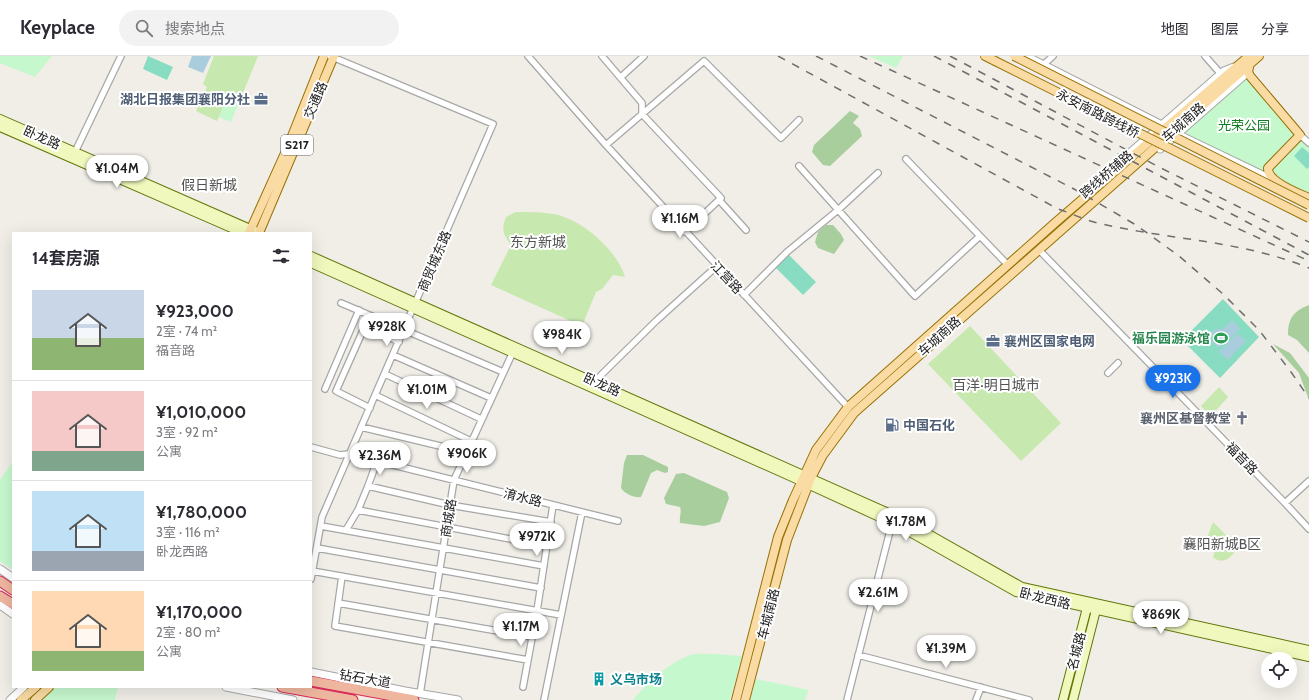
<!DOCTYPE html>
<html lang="zh">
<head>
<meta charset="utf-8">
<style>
  :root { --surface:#fff; --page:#f2f2f3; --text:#2b2b33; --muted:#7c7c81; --line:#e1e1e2; --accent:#1a73e8 }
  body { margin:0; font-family:Cabin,"Noto Sans SC",sans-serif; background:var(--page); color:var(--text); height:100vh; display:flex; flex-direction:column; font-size:15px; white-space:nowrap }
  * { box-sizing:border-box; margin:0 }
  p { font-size:13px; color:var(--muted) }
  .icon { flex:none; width:22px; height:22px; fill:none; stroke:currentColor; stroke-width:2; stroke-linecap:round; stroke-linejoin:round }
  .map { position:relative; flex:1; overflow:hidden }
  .panel { position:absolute; left:12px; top:176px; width:300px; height:456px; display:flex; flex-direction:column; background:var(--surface); border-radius:0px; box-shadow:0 4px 16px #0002 }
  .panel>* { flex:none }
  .controls { position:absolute; left:1261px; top:596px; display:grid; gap:8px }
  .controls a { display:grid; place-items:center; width:36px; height:36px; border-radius:50%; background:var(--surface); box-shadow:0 4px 16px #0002; font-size:20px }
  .price { position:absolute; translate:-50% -34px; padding:0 9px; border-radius:14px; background:#fff; color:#222; font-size:13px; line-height:26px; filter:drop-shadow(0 1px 2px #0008) }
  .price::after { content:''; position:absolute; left:50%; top:24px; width:12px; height:9px; margin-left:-6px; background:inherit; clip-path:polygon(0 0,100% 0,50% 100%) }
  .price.current { background:var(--accent); color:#fff }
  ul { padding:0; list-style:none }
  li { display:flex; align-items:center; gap:12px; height:100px; padding:0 20px }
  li+li { border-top:1px solid var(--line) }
  li span { display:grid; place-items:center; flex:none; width:112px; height:80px; border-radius:0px; color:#555 }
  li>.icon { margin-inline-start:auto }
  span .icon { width:48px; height:48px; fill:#fffc; stroke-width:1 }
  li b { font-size:17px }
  h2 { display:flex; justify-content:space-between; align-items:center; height:48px; padding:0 20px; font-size:17px }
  header { display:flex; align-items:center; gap:24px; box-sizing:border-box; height:56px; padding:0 20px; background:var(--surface); border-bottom:1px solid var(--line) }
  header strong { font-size:19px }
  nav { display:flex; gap:22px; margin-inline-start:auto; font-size:14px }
  .search { width:280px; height:36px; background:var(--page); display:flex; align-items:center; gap:10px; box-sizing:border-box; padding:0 14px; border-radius:22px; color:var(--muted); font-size:15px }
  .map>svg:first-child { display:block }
  .grass { fill:#c7e8af }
  .forest { fill:#a8ce9d }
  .park { fill:#c6f8ce }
  .pitch { fill:#88dcc2 }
  .water { fill:#a9cddc }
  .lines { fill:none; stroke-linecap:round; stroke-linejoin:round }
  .minor-casing { stroke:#a7a7a7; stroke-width:8 }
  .tertiary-casing { stroke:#a7a7a7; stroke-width:9 }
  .secondary-casing { stroke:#627608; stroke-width:10 }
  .primary-casing { stroke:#977205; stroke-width:10 }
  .trunk-casing { stroke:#d62c59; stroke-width:11 }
  .minor { stroke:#fff; stroke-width:5.5 }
  .tertiary { stroke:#fff; stroke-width:7 }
  .secondary { stroke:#f0f8bd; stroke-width:8 }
  .primary { stroke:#f9dba3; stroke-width:8 }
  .trunk { stroke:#efb69f; stroke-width:9 }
  .rail { stroke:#6e6e6e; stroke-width:1.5; stroke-dasharray:8 8; stroke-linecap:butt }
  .primary-bridge-casing { stroke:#977205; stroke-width:10; stroke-linecap:butt }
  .primary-bridge { stroke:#f9dba3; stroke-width:8 }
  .labels { text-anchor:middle; stroke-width:4; stroke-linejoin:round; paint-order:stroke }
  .shield { fill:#fff; stroke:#636363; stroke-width:1 }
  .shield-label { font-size:12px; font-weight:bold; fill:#202020 }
  .service-label { font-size:13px; font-weight:bold; fill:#4e5e75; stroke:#fff; text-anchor:start }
  .street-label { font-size:13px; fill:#202020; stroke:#fff }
  .park-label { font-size:13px; fill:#0f7d21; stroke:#fff }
  .leisure-label { font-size:13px; font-weight:bold; fill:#27864d; stroke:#fff; text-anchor:end }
  .worship-label { font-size:13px; font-weight:bold; fill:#5b616d; stroke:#fff; text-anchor:end }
  .culture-label { font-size:13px; font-weight:bold; fill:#0d838f; stroke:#fff; text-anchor:start }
  .neighbourhood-label { font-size:14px; fill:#535353; stroke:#fff }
</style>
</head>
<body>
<header>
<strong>Keyplace</strong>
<div class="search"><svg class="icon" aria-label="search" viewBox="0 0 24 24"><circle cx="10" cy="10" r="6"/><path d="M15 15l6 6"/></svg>搜索地点</div>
<nav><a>地图</a><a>图层</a><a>分享</a></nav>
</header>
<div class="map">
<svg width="1309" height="644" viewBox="0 0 1309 644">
  <rect width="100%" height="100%" fill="#f0eee7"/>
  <path class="grass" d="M214 0H258L240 44 228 40 217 65 196 55 207 31 203 28Z
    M516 156C528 156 541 156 553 158 582 163 617 194 625 221L613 219 602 233 596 236 582 270 491 229 511 189C503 179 501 173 506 161Z
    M970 270 1061 367 1021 405 928 308Z
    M1219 331 1228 341 1211 360 1201 350Z
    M1213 466 1236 489 1237 493C1231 501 1223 510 1213 501L1216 492 1207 482Z"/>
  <path class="forest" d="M850 55 859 60 853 67 860 73 862 80 830 110 823 109 812 96 814 89Z
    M826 169H833L841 178 844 184 834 198 818 192 815 186 818 176Z
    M1309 249V297L1297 284 1288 279C1288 263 1293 255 1309 249Z
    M1273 288 1290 297 1309 322V344L1299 317Z
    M627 399H643L668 411V416L665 417 657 414 651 417 641 441C634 442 625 438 621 432L624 407Z
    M684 417 727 436 729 442 720 466 704 470 680 467C679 461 682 457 680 451L666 448 664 442 676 418Z"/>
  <path class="park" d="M0 0H52L35 21 0 7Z
    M869 0H903L896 12Z
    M1248 16 1309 87V142L1177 78Z
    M228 40 240 44 231 66 219 61Z
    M13 405V514L0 505V424Z
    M715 598 742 600 730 644H633C648 626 667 608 690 599 697 597 708 598 715 598Z
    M751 622 809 634 805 644H745Z
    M49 631H118L115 644H35Z"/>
  <path class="pitch" d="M148 0 173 11 167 24 143 13Z
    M1302 91 1309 97V111L1307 113 1294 100Z
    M789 199 816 226 803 239 776 212Z
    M1223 243 1259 281 1220 322 1182 284Z"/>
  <path class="water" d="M192 0H211L203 17 188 11Z
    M1232 264 1240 273 1218 292 1211 284 1213 282 1212 276 1216 273H1223Z
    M1237 277 1246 285 1228 304 1219 296Z"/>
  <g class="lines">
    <g class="minor-casing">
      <path id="minor" d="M528 0 606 89 848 351
        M602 0 642 47V58L721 142 685 176
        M1205 0 1220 17
        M1043 9 1053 0
        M621 21 644 0
        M1300 79 1309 87
        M606 89 704 5 781 82 799 64
        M75 96 121 0
        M906 103 1005 206
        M799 110 915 240 980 180
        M719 144 746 174
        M1041 196 1285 447 1309 425
        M744 239 787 196 838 154 878 117
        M341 247 503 316
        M393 299 491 342
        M1108 317 1118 307
        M385 318 481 363
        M595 325 656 265 717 210
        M325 333 359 254
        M375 339 471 385
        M370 352 336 335 365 270 399 286
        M361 371 465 396
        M311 391 340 399 349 398 618 465
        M368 430 377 405
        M1285 447 1309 473
        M358 454 368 430 450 449 551 466
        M321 470 544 510
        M346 474 358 454 547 490
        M317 492 541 532
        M312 515 561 559
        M342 520 335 570 528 604
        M311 523 322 461 493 68 330 0
        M338 547 532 581
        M858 599 1029 644
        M523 631 537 555 553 449
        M420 638 454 424 512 298
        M544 644 582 456
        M847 644 892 467
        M976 644 981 631"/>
    </g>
    <g class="tertiary-casing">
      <path id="tertiary" d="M1026 0 1162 69
        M1177 78 1273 124
        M1160 93 1248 16
        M1108 116 1224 15 1234 11
        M0 513 13 522
        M0 549 13 558
        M311 616 405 635 458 644
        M226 631 293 644
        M10 644 24 631"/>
    </g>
    <g class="secondary-casing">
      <path id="secondary" d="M0 63 257 176
        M0 71 243 177
        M311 200 902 463 1022 531 1309 594
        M311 207 801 425 899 470 1016 536 1309 601
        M1063 644 1088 548
        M1073 644 1097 550"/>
    </g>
    <g class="primary-casing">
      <path id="primary" d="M985 0 995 5
        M1250 7 1248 16 1250 20 1300 79 1268 112C1267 126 1298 137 1309 142
        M249 177 286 95 324 0
        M259 177 334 0
        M21 644 36 631
        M35 644 49 631
        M736 644 778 481 793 444 816 394 848 351 1056 166 1249 0
        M745 644 787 484 811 422 823 399 854 357 1259 0"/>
    </g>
    <g class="trunk-casing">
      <path id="trunk" d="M0 525 13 534
        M0 540 13 548
        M311 625 414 644
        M282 631 353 644"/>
    </g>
    <use href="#minor" class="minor"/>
    <use href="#tertiary" class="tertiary"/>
    <use href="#secondary" class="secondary"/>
    <use href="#primary" class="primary"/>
    <use href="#trunk" class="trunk"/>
    <path class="rail" d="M778 0 1058 153C1071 157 1084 164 1098 167 1168 184 1241 184 1309 212
      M816 0 1074 133 1136 169 1179 200 1223 238 1259 274 1291 316 1309 342
      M860 0 1309 205
      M934 0 1309 199
      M950 0 1159 111 1309 186"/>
    <g class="primary-bridge-casing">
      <path id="primary-bridge" d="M1014 0 1309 149
        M995 5 1309 162"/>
    </g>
    <use href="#primary-bridge" class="primary-bridge"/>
  </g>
  <defs>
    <g id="office-bare" transform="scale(1.08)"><path d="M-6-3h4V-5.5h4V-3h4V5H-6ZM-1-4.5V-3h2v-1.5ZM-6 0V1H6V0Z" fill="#5c6f8a" stroke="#fff" stroke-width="2.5" paint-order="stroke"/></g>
    <g id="stadium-bare" transform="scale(1.08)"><path d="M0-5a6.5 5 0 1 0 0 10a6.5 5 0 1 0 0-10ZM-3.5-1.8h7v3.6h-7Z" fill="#2e9e5b" stroke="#fff" stroke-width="2.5" paint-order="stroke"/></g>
    <g id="church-bare" transform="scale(1.08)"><path d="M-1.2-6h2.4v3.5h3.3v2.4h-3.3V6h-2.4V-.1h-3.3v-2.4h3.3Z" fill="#6b7280" stroke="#fff" stroke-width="2.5" paint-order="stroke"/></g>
    <g id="fuel-bare" transform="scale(1.08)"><path d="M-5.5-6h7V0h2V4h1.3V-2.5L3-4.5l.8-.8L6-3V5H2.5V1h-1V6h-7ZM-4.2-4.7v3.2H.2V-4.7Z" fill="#5c6f8a" stroke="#fff" stroke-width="2.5" paint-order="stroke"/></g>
    <g id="building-bare" transform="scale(1.08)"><path d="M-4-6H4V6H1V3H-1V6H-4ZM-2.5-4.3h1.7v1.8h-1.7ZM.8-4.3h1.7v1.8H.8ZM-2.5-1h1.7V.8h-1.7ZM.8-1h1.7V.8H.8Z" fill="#0f9aa8" stroke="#fff" stroke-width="2.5" paint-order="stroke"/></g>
  </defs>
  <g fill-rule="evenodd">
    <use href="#office-bare" x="261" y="43"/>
    <use href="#stadium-bare" x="1221" y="282"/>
    <use href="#office-bare" x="993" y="285"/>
    <use href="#church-bare" x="1242" y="362"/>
    <use href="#fuel-bare" x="892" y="369"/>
    <use href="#building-bare" x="599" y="623"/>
  </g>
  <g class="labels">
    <rect class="shield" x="281" y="79" width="32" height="20" rx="3"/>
    <g class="shield-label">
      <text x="297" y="93">S217</text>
    </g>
    <g class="service-label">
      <text x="250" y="48" text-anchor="end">湖北日报集团襄阳分社</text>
      <text x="1004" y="290">襄州区国家电网</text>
      <text x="903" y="374">中国石化</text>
    </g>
    <g class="street-label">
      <text transform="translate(315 44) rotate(-67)" y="5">交通路</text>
      <text transform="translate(1098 57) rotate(27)" y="5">永安南路跨线桥</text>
      <text transform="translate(1183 66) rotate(-41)" y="5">车城南路</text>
      <text transform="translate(42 81) rotate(24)" y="5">卧龙路</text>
      <text transform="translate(1106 118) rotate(-41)" y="5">跨线桥辅路</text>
      <text transform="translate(434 205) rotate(-67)" y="5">商贸城东路</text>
      <text transform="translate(727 221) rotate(47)" y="5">江营路</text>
      <text transform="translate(939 280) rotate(-42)" y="5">车城南路</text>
      <text transform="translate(602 328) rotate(24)" y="5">卧龙路</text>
      <text transform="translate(1242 402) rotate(46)" y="5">福音路</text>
      <text transform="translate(523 441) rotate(14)" y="5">淯水路</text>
      <text transform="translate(448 462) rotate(-81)" y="5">商城路</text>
      <text transform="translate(1045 542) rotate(14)" y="5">卧龙西路</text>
      <text transform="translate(768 558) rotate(-76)" y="5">车城南路</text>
      <text transform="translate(1076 595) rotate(-76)" y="5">名城路</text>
      <text transform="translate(365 622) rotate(10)" y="5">钻石大道</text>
    </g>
    <g class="park-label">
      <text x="1244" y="74">光荣公园</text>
    </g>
    <g class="leisure-label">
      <text x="1210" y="287">福乐园游泳馆</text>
    </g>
    <g class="worship-label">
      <text x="1231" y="367">襄州区基督教堂</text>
    </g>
    <g class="culture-label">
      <text x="610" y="628">义乌市场</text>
    </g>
    <g class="neighbourhood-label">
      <text x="209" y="134">假日新城</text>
      <text x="538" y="191">东方新城</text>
      <text x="996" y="334">百洋·明日城市</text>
      <text x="1222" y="493">襄阳新城B区</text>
    </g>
  </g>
</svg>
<div class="controls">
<a><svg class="icon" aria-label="locate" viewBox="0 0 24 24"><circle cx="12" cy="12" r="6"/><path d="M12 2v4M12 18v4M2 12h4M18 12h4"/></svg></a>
</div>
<b class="price" style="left:117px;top:133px">¥1.04M</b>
<b class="price" style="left:680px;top:183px">¥1.16M</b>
<b class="price" style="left:387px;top:291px">¥928K</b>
<b class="price" style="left:562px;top:299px">¥984K</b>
<b class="price current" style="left:1173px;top:343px">¥923K</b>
<b class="price" style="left:427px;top:354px">¥1.01M</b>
<b class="price" style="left:467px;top:418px">¥906K</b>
<b class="price" style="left:380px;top:420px">¥2.36M</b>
<b class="price" style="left:906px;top:486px">¥1.78M</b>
<b class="price" style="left:537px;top:501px">¥972K</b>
<b class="price" style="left:878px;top:557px">¥2.61M</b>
<b class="price" style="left:1161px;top:579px">¥869K</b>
<b class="price" style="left:521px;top:591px">¥1.17M</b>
<b class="price" style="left:946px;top:613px">¥1.39M</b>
<section class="panel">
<h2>14套房源<svg class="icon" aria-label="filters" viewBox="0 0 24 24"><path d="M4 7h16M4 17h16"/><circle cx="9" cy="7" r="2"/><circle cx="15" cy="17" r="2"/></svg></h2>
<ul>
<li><span style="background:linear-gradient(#c9d6e8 60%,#8fb573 0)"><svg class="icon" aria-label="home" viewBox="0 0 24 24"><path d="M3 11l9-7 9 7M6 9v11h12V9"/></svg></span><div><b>¥923,000</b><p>2室 · 74 m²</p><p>福音路</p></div></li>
<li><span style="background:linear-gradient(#f6c9c9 75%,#7fa58c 0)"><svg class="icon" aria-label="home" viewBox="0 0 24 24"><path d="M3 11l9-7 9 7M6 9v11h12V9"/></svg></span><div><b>¥1,010,000</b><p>3室 · 92 m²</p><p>公寓</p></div></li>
<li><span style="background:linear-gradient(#bfe0f5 75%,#9aa5b1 0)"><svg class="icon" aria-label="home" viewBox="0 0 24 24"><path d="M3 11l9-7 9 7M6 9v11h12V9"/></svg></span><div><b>¥1,780,000</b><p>3室 · 116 m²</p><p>卧龙西路</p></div></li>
<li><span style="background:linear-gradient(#ffd9b3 75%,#8fb573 0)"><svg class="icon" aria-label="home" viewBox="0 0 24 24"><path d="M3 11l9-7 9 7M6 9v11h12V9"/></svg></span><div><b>¥1,170,000</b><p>2室 · 80 m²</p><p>公寓</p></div></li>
</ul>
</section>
</div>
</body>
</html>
